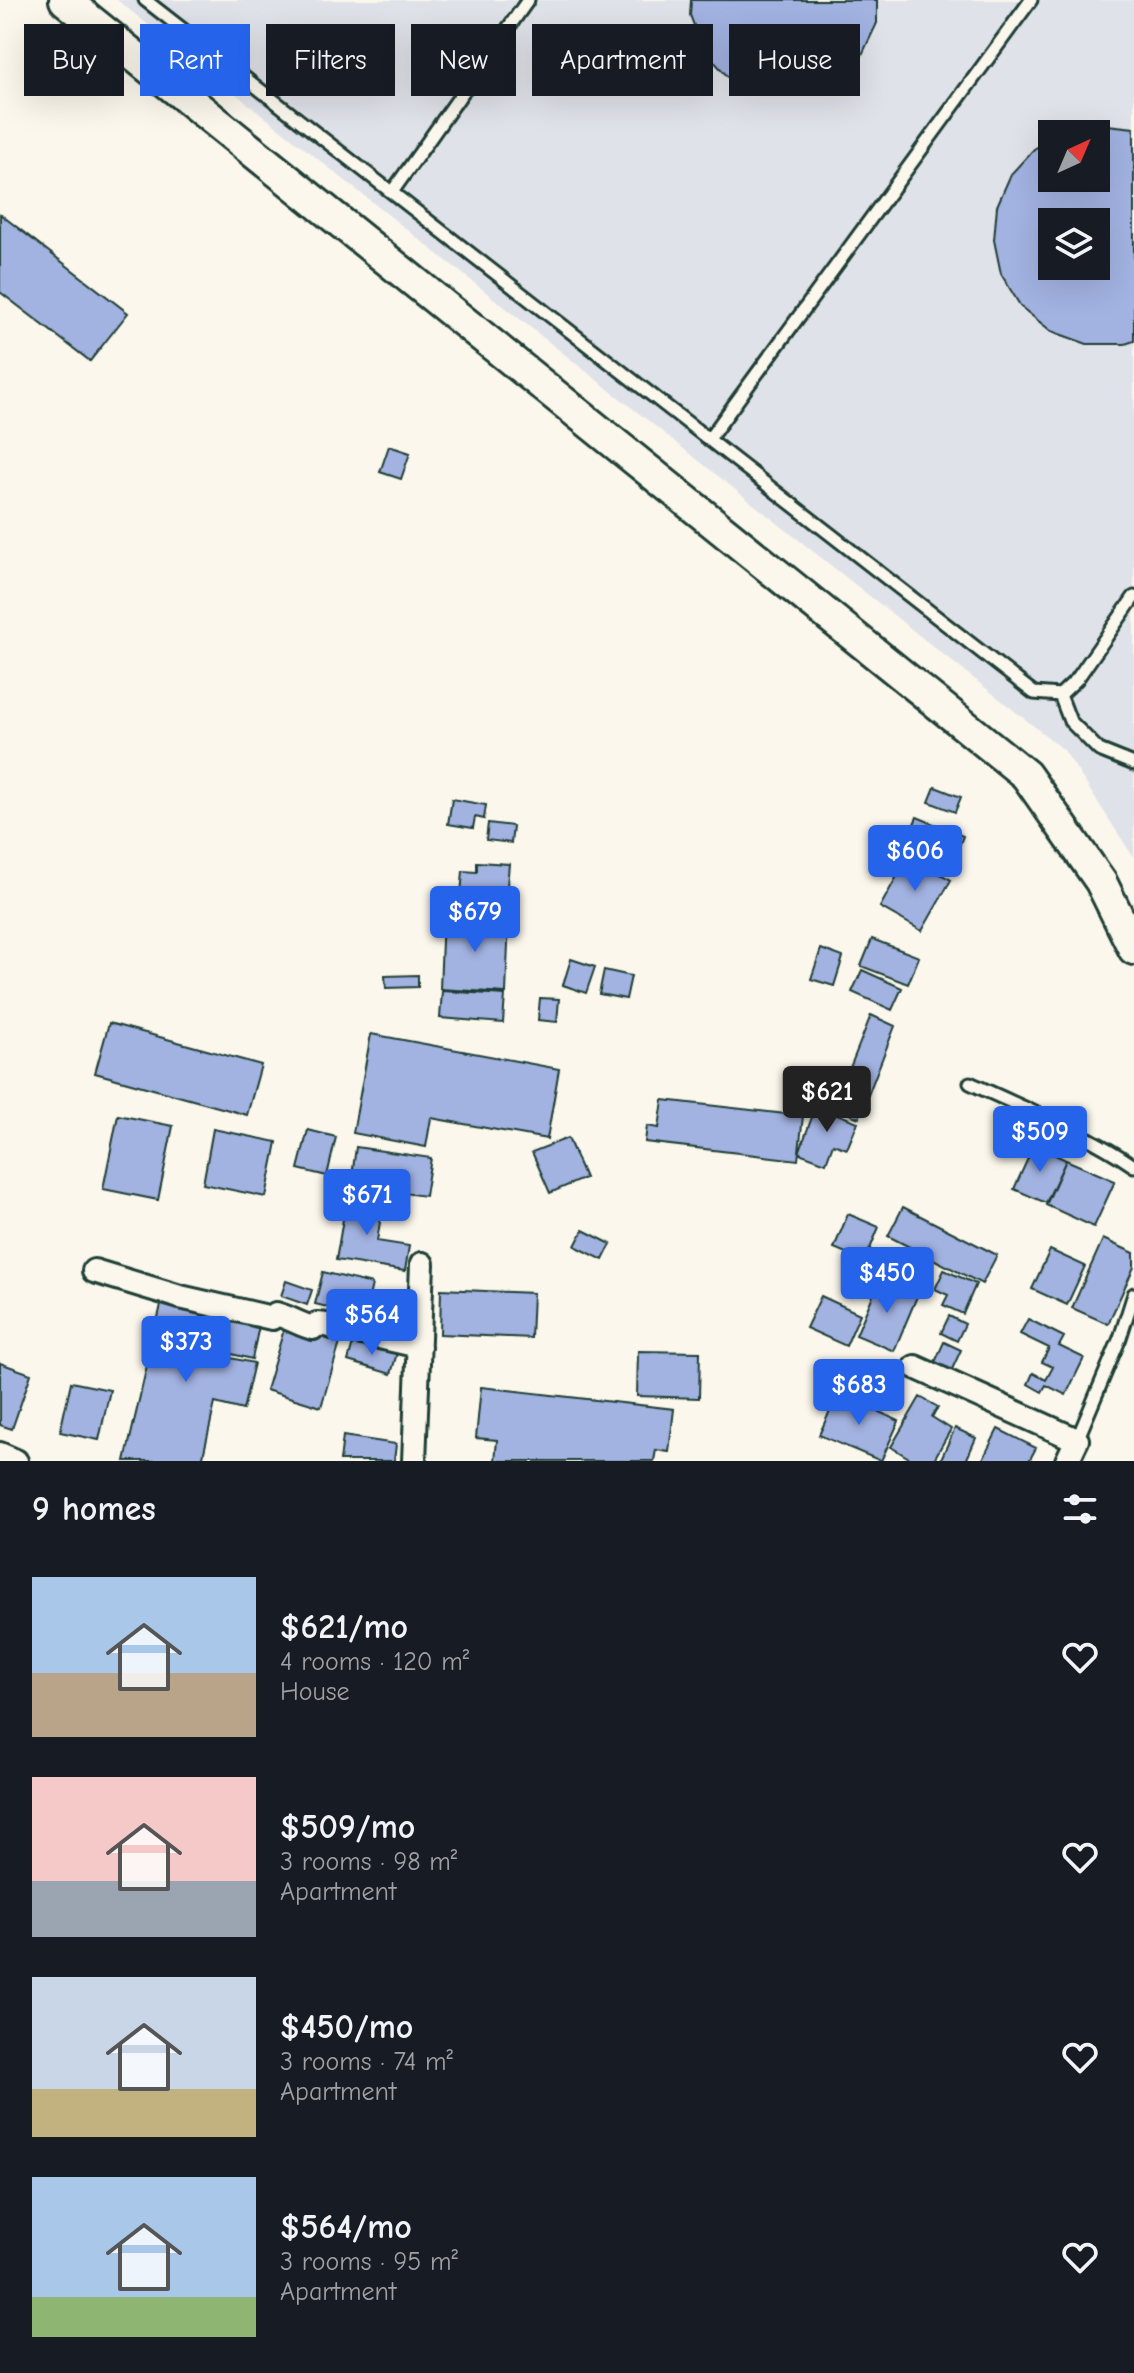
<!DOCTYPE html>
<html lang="en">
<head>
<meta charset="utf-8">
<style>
  :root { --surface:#171b24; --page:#20242c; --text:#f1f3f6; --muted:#9ea1a6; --accent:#2563eb }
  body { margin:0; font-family:"Comic Neue",sans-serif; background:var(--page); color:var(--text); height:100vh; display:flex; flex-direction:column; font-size:30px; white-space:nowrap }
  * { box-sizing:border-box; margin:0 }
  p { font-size:26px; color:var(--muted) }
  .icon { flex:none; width:44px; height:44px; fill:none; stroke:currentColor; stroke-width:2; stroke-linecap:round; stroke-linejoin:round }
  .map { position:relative; height:1461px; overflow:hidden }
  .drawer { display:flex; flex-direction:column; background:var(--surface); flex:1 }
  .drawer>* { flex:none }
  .top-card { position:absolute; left:24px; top:24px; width:1086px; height:72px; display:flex; gap:16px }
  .needle { width:52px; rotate:44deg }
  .buttons { position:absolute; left:1038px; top:120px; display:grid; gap:16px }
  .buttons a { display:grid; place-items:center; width:72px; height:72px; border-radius:0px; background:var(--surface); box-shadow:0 8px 32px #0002; font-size:40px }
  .price { position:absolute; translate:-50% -68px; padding:0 18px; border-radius:8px; background:var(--accent); color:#fff; font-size:26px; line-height:52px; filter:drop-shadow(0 2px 4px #0008) }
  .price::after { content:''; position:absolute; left:50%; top:48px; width:24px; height:18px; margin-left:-12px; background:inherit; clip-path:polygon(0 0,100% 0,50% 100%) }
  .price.active { background:#222; color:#fff }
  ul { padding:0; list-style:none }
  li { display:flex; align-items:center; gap:24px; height:200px; padding:0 32px }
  li span { display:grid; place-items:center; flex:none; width:224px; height:160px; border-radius:0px; color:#555 }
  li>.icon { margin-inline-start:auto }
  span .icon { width:96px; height:96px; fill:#fffc; stroke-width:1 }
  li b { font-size:34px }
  h2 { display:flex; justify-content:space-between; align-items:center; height:96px; padding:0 32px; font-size:34px }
  .chip { padding:0 28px; border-radius:0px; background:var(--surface); box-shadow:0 8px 32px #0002; font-size:28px; line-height:72px }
  .chip.active { background:var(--accent); color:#fff }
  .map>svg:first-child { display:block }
  .built { fill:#e0e2e9; fill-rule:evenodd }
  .building { fill:#a2b2e1; stroke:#1f3d34; stroke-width:2; fill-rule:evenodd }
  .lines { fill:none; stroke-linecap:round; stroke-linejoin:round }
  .lane-casing { stroke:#1f3d34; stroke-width:17 }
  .street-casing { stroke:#1f3d34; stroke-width:28 }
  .secondary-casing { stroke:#1f3d34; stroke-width:36 }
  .lane { stroke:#fbf7ec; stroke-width:11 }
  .street { stroke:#fbf7ec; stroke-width:22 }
  .secondary { stroke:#fbf7ec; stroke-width:30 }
</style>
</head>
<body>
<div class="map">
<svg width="1134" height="1461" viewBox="0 0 1134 1461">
  <rect width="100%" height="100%" fill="#fbf7ec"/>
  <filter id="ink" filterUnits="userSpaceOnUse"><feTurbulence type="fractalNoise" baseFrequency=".0125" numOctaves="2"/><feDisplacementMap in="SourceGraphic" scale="16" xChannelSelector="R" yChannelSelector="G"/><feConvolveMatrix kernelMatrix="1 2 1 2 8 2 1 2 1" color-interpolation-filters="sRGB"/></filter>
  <g filter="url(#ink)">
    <path class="built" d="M117 0H1134V858L1064 750ZM1052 134H1096V178H1052ZM1052 222H1096V266H1052Z"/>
    <path class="building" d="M691 0H877V23L861 57 834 82 799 94 762 92 728 77 703 49 690 15Z
      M1098 124 1134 128V341L1125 344H1087L1051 331 1021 307 1001 274 994 240 997 206 1011 174 1034 149 1052 138V178H1096V134H1059L1064 131ZM1052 222H1096V266H1052Z
      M0 214 128 313 90 361 0 292Z
      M389 446 410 453 401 479 380 472Z
      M935 787 961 797 955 812 929 802Z
      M452 799 486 805 484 819 475 817 473 828 448 824Z
      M917 817 963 836 954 859 907 840Z
      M488 823 513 826 511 843 486 840Z
      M908 856 951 880 922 931 880 907Z
      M477 862 509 864 504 918 447 913 449 894 461 895 463 871 477 872Z
      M443 916 509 919 506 993 440 989Z
      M872 939 919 957 908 984 861 966Z
      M821 949 843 957 834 986 811 979Z
      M571 959 595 967 586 993 563 985Z
      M604 970 631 976 626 999 599 994Z
      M862 970 902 988 892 1010 852 992Z
      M418 975V987L386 988 385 976Z
      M442 991 505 995 503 1023 440 1018Z
      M540 998 559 999 557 1022 538 1020Z
      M871 1015 895 1026 859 1118 834 1108Z
      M109 1023 261 1065 247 1115 95 1073Z
      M371 1034 559 1069 547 1139 431 1118 426 1147 353 1133Z
      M663 1100 803 1116 798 1160 645 1142 647 1126 659 1128Z
      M816 1106 858 1122 847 1149 833 1144 826 1163 799 1153Z
      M118 1115 173 1126 158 1200 103 1189Z
      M213 1129 277 1142 266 1197 203 1184Z
      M308 1130 336 1137 327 1176 298 1169Z
      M568 1138 585 1178 550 1193 532 1152Z
      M1034 1145 1066 1160 1046 1203 1014 1189Z
      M356 1147 431 1158 425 1196 381 1190 380 1196 350 1191Z
      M1066 1160 1115 1181 1094 1227 1046 1205Z
      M348 1190 367 1193 365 1206 382 1209 377 1241 409 1246 405 1271 336 1260Z
      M903 1207 997 1255 982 1284 888 1236Z
      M848 1214 879 1227 865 1261 834 1248Z
      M583 1230 611 1244 603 1260 575 1246Z
      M1103 1239 1134 1253V1267L1108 1324 1072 1308Z
      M1050 1250 1085 1266 1067 1305 1032 1289Z
      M944 1270 976 1284 963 1314 943 1305 948 1295 935 1289Z
      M323 1272 372 1284 365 1316 315 1304Z
      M880 1279 918 1294 894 1351 856 1335Z
      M286 1281 312 1290 307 1305 281 1296Z
      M441 1289 533 1293 531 1338 440 1334Z
      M163 1296 231 1312 221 1356 254 1363 243 1410 215 1403 202 1461H125Z
      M821 1296 860 1314 846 1346 806 1328Z
      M233 1315 260 1321 252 1359 224 1352Z
      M949 1316 965 1324 957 1341 941 1333Z
      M1028 1319 1064 1337 1059 1346 1084 1358 1066 1395 1046 1385 1042 1392 1028 1384 1033 1373 1046 1380 1053 1367 1042 1362 1049 1348 1020 1334Z
      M285 1326 340 1343 321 1407 266 1390Z
      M354 1340 397 1353 391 1374 348 1361Z
      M944 1342 961 1350 948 1378 931 1371Z
      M638 1351 700 1352 699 1398 637 1396Z
      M0 1363 31 1374 12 1429 0 1425Z
      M848 1372 865 1379 856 1401 838 1393Z
      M71 1382 110 1390 99 1440 60 1432Z
      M481 1387 674 1409 669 1452 656 1450 654 1461H495L497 1440 476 1438Z
      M838 1393 899 1421 881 1461 819 1435Z
      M920 1397 938 1407 932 1417 951 1429 933 1461H914L891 1447Z
      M955 1428 976 1438 966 1461H940Z
      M998 1429 1036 1448 1029 1461H982Z
      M343 1436 396 1444 394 1461H340Z"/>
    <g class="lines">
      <g class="lane-casing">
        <path id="lane" d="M145 0 1034 693 1060 695 1077 679 1134 597
          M392 192 528 0
          M709 439 1031 0
          M1060 695 1070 721 1099 750 1134 764
          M970 1083C1025 1109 1083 1131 1134 1166
          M1077 1440 1120 1338 1134 1294"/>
      </g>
      <g class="street-casing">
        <path id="street" d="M94 1271 180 1297 272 1318 276 1314C289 1317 300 1325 313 1328L317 1324 326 1325 419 1346
          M915 1367 1077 1440 1067 1461
          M0 1454 16 1461
          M414 1461 422 1264"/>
      </g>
      <g class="secondary-casing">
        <path id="secondary" d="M65 0 1026 775 1101 882 1134 949"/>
      </g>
      <use href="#lane" class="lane"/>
      <use href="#street" class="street"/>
      <use href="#secondary" class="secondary"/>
    </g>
  </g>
</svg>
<div class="buttons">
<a><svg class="needle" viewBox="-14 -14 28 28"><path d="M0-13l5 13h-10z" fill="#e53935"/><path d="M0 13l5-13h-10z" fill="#9ea1a6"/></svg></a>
<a><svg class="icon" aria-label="layers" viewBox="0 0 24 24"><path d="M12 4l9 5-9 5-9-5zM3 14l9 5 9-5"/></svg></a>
</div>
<b class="price" style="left:915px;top:893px">$606</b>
<b class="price" style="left:475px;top:954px">$679</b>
<b class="price active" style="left:827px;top:1134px">$621</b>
<b class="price" style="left:1040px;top:1174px">$509</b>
<b class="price" style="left:367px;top:1237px">$671</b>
<b class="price" style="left:887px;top:1315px">$450</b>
<b class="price" style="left:372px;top:1357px">$564</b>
<b class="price" style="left:186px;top:1384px">$373</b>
<b class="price" style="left:859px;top:1427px">$683</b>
<div class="top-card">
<a class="chip">Buy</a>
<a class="chip active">Rent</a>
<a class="chip">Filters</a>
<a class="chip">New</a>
<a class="chip">Apartment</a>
<a class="chip">House</a>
</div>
</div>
<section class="drawer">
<h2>9 homes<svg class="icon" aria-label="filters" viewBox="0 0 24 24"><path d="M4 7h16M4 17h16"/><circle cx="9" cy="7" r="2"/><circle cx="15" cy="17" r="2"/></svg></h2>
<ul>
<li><span style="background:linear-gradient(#a9c7e8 60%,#b9a48a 0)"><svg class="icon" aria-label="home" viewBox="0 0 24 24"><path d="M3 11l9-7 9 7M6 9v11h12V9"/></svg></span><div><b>$621/mo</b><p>4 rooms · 120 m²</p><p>House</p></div><svg class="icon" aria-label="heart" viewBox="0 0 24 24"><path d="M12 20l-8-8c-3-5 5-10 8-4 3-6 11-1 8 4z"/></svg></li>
<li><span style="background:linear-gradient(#f6c9c9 65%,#9aa5b1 0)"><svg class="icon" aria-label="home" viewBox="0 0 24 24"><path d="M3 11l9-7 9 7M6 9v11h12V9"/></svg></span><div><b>$509/mo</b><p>3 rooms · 98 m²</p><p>Apartment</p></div><svg class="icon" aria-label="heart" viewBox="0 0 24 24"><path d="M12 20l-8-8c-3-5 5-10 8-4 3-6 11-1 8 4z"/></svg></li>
<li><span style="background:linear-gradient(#c9d6e8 70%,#c2b280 0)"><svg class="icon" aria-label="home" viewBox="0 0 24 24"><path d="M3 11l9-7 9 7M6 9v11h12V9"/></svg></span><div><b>$450/mo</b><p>3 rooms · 74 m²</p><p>Apartment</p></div><svg class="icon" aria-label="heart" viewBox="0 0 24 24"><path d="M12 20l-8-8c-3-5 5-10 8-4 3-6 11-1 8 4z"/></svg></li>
<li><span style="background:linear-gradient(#a9c7e8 75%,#8fb573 0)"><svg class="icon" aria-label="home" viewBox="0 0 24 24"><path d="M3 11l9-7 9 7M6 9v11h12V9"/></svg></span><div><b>$564/mo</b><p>3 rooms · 95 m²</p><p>Apartment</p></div><svg class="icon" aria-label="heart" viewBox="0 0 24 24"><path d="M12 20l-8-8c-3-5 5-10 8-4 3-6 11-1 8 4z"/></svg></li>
</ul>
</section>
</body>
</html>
